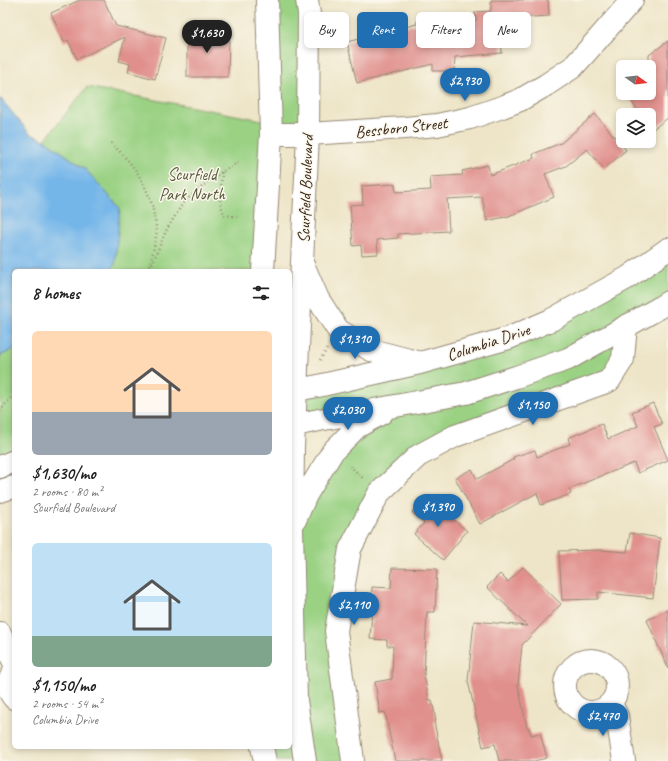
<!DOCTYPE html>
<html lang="en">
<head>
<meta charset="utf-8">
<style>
  :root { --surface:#fff; --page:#f2f2f2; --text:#222; --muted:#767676; --accent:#1f6fb2 }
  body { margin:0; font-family:Caveat,sans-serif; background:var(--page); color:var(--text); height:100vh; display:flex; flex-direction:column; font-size:15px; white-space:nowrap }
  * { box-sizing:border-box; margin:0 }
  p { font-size:13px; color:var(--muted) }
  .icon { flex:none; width:22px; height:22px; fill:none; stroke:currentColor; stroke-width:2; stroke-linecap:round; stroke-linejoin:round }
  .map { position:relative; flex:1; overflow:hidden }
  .details { position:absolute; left:12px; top:269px; width:280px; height:480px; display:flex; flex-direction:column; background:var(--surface); border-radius:6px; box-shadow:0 2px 6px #0003 }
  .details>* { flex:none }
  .hud { position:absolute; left:304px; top:12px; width:304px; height:36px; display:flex; gap:8px }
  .needle { width:26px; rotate:105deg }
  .buttons { position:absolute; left:616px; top:60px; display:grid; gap:8px }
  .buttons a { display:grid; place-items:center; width:40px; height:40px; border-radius:6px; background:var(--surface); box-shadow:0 2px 6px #0003; font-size:20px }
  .price { position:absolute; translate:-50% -34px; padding:0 9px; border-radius:14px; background:var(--accent); color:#fff; font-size:13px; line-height:26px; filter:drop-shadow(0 1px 2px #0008) }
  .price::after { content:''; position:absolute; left:50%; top:24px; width:12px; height:9px; margin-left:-6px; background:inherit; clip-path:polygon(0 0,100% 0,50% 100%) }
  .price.active { background:#222; color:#fff }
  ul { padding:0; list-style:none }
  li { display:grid; align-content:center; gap:8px; height:212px; padding:0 20px }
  li span { display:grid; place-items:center; height:124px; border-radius:6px; color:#555 }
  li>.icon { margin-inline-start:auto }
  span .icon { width:72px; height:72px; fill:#fffc; stroke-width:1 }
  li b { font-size:17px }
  h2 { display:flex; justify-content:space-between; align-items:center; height:48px; padding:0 20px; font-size:17px }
  .tag { padding:0 14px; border-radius:6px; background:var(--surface); box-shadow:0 2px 6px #0003; font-size:14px; line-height:36px }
  .tag.active { background:var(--accent); color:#fff }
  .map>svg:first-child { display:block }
  .green { fill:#9ad183; stroke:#6a7e50; fill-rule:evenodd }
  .water { fill:#75b6e9; stroke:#587084 }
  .building { fill:#e08f8c }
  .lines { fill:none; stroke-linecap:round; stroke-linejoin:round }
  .street-casing { stroke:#948873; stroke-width:24 }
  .secondary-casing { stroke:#948873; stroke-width:24 }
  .path { stroke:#948873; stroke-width:2.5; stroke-dasharray:1 3; stroke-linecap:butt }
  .street { stroke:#fff; stroke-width:22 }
  .secondary { stroke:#fff; stroke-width:22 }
  .labels { text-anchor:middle; stroke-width:3; stroke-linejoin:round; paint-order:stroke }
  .street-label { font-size:17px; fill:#3b2a1e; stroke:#fbf7ec }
  .park-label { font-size:17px; fill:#585c3c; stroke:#fbf7ec }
</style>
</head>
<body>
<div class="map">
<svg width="668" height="761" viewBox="0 0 668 761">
  <rect width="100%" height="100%" fill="#fbf7ec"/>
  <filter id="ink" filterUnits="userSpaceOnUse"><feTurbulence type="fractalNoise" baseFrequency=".025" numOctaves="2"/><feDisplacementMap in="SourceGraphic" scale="8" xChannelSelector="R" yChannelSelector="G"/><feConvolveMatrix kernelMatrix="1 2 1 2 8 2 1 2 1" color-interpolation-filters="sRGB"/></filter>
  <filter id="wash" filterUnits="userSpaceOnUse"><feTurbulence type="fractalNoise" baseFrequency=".012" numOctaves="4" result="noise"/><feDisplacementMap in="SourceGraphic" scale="16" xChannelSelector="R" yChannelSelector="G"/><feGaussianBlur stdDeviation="0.9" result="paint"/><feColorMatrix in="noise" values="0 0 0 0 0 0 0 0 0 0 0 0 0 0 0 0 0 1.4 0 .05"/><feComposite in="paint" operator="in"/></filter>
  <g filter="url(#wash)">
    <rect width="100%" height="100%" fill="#eee5c8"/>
    <path class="green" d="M265 0H307L308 134 268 122 263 271H110L115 264 85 169 45 140 87 87 267 121Z
      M668 249V302L626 326 609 381 455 436 379 493 336 631 353 761H265L262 747H290V426L296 390 509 338ZM294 425 357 427 292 527Z
      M14 349V487L0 491V356Z"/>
    <path class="water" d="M0 98 30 134 45 140 85 169 120 208 115 264 110 271H14V349L0 356Z"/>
    <g id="blocks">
      <path class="building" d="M80 0H104L116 26 166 38 155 79 128 72 130 64 119 61 125 37 77 59 68 40 64 42 51 13Z
        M491 0H548L549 16 516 18 517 38 501 39 502 53 455 57 454 71H433V64L357 83 347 42 417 24V21H476L475 12 491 11Z
        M187 28H216V38H229L228 77H187Z
        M668 41V118L649 132V115H641L626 93H649V55Z
        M595 114 626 150 604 169 587 149 566 166 545 174 554 197 509 216 487 221 482 197 447 199 449 231 398 234V238L377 240 378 254 362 255 361 245 353 246 350 205 363 204 362 186 395 184 396 192 431 190 430 177 463 175 462 171 488 165 490 175 534 158 533 154 561 143Z
        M653 403 662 424 654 427 668 460 638 473 634 463 569 489 571 494 541 505 537 493 480 524 455 478 472 469 477 479 514 459 513 457 535 450 537 457 570 444 568 438 602 424 608 439 638 426 632 412Z
        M426 496 467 531 443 560 414 534 424 523 412 512Z
        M630 533 660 538 653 598 598 592V599L562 600 559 551 601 550 627 552Z
        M523 567 561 604 522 645 518 685 527 728H529L531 735 540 733 547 758 534 761H499L495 744 483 747 468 681 474 621 527 626 487 587 500 574 508 582Z
        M392 568 437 569 435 612H427L424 675 429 700H432L436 721H434L442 761H395L385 712 380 713 375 682 392 679 393 646H387V640L370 639 372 610H371L372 587 391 588Z
        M668 610V668L647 620Z"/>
    </g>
  </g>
  <g filter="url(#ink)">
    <use href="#blocks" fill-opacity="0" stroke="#948873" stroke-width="1"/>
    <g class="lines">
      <g class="street-casing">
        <path id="street" d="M271 134H308L405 128 437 125 470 118 502 107 520 100 546 85 573 67 598 39 632 0
          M0 633 14 662
          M565 686a26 26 0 1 1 52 0a26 26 0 1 1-52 0Z
          M14 673C7 680 7 690 14 698
          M611 703 617 716 624 761
          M353 761 336 631 350 549 379 493 418 456 455 436 609 381 623 359 626 326"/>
      </g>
      <g class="secondary-casing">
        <path id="secondary" d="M304 267 318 299 338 330 371 350 417 362
          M263 271 271 134 267 0
          M290 391 318 386 420 363 509 338 551 320 627 278 668 249
          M290 426 319 420 466 393 516 377 568 359 659 308 668 302
          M0 467 14 461
          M0 491 14 487
          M295 520 306 495 333 451 357 427 382 413
          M262 747 265 761
          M305 761 296 700 292 529 293 447 296 390 308 134 309 14 307 0"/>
      </g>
      <path class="path" d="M111 143 126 158 137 172 146 189 152 204 157 232 150 266
        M222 172 220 202 224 215 239 217
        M149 271 166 231 183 203 210 180 222 172 239 162
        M320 360 327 349
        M0 411 14 394
        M350 466 364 479"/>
      <use href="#street" class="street"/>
      <use href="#secondary" class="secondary"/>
    </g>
  </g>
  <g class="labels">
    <g class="street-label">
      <text transform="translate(401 127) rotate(-6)" y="6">Bessboro Street</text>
      <text transform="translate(305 189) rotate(-88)" y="6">Scurfield Boulevard</text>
      <text transform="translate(488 342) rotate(-18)" y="6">Columbia Drive</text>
    </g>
    <g class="park-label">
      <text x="192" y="180">Scurfield<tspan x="192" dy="20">Park North</tspan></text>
    </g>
  </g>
</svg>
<div class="buttons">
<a><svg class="needle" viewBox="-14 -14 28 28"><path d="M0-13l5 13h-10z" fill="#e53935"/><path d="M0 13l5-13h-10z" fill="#767676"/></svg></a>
<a><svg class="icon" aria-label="layers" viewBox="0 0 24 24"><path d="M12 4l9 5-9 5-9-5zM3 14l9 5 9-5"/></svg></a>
</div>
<b class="price active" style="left:207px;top:54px">$1,630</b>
<b class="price" style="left:465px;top:102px">$2,930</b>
<b class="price" style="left:355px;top:360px">$1,310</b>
<b class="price" style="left:533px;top:426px">$1,150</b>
<b class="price" style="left:348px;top:431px">$2,030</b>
<b class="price" style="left:438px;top:528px">$1,390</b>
<b class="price" style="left:354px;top:626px">$2,110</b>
<b class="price" style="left:603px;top:737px">$2,470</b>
<div class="hud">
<a class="tag">Buy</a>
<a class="tag active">Rent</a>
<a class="tag">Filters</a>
<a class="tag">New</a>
</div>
<section class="details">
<h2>8 homes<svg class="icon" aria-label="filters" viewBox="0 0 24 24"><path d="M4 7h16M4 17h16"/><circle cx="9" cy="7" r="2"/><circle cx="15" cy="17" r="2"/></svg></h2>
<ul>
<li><span style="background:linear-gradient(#ffd9b3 65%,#9aa5b1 0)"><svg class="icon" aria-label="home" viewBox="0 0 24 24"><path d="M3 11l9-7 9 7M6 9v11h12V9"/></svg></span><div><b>$1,630/mo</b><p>2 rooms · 80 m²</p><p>Scurfield Boulevard</p></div></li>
<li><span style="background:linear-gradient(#bfe0f5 75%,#7fa58c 0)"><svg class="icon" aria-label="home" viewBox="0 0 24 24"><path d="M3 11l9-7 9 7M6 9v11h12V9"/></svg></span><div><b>$1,150/mo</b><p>2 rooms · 54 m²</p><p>Columbia Drive</p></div></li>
</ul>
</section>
</div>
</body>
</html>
